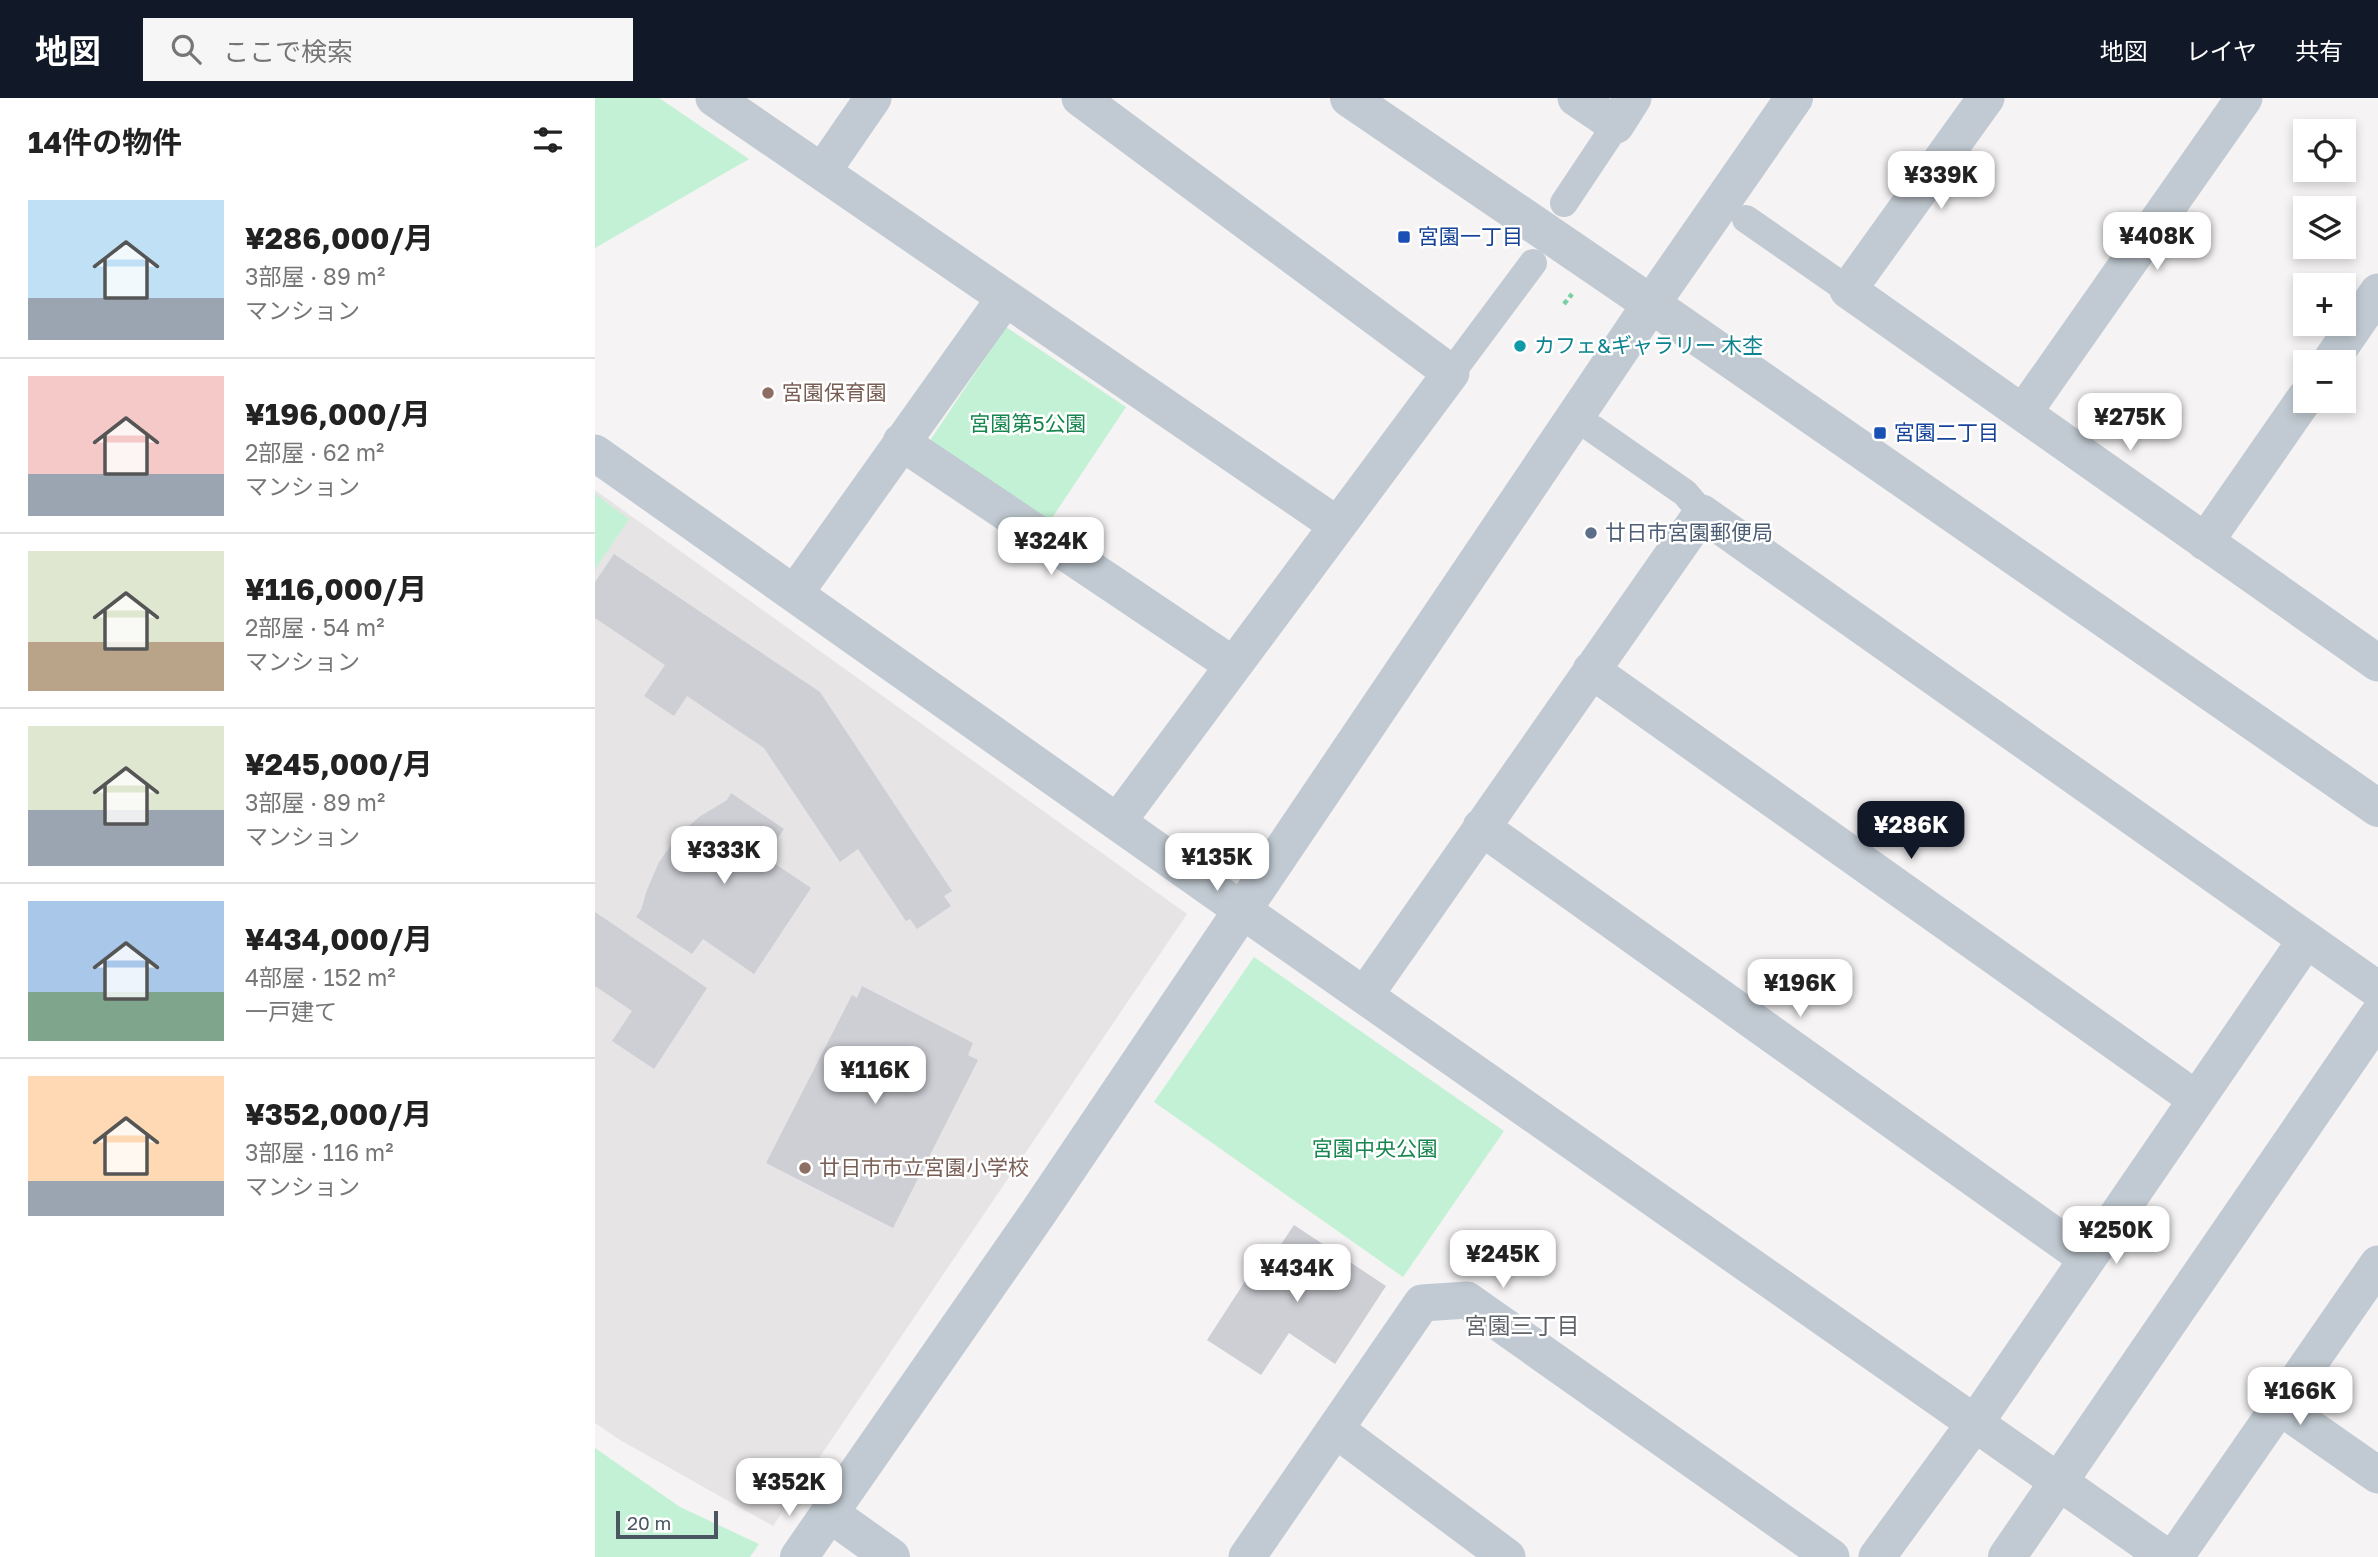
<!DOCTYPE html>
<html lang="ja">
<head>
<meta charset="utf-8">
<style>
  :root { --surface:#fff; --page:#f6f6f6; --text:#222; --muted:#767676; --line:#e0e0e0; --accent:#111827 }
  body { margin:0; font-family:"Golos Text","Noto Sans JP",sans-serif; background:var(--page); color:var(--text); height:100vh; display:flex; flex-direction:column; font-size:26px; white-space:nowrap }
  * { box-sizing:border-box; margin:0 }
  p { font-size:23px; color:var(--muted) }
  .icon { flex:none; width:38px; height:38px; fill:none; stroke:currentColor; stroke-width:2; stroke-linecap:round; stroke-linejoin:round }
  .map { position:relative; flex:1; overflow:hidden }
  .drawer { display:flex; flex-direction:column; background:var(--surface); width:595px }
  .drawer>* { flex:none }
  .controls { position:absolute; left:1698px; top:21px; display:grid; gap:14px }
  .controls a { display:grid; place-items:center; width:63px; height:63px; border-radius:0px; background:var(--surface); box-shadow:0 4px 10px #0003; font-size:35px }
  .scale { position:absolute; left:21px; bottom:18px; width:102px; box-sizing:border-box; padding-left:7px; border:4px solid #4a5661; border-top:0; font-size:19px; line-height:24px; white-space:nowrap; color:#4a5661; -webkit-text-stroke:5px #fff; paint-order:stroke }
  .price { position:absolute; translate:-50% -60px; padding:0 16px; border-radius:14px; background:#fff; color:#222; font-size:23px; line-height:46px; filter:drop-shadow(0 2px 4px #0008) }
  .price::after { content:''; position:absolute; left:50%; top:42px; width:21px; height:16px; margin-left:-10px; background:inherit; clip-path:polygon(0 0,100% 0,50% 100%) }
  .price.active { background:var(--accent); color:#fff }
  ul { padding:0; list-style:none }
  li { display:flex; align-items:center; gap:21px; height:175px; padding:0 28px }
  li+li { border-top:2px solid var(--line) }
  li span { display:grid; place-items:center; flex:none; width:196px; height:140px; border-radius:0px; color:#555 }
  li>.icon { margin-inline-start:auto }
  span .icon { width:84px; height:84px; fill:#fffc; stroke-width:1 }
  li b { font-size:30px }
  h2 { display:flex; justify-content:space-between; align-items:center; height:84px; padding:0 28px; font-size:30px }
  header { display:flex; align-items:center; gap:42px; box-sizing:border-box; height:98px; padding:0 35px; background:var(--accent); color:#fff }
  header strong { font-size:33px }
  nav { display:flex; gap:38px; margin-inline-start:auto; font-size:24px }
  .search { width:490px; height:63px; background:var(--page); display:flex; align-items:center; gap:18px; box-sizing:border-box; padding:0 24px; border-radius:0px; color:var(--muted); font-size:26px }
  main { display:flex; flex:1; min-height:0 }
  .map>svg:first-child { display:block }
  .education { fill:#e6e4e5 }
  .green { fill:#c3f1d5 }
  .building { fill:#cdcfd5 }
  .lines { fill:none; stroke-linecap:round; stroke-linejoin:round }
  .path { stroke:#7ad0a6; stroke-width:4.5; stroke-dasharray:5 3.5; stroke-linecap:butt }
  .pedestrian { stroke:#c1cad2; stroke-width:28 }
  .minor { stroke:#c1cad2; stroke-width:37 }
  .tertiary { stroke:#c1cad2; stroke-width:38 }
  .transit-dot { fill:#1a4fb4; stroke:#fff; stroke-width:2.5 }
  .culture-dot { fill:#0f9aa8; stroke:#fff; stroke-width:2.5 }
  .education-dot { fill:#8d6e63; stroke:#fff; stroke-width:2.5 }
  .service-dot { fill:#5c6f8a; stroke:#fff; stroke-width:2.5 }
  .labels { text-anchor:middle; stroke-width:5; stroke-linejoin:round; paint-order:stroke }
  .transit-label { font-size:21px; fill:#164399; stroke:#fff; text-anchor:start }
  .culture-label { font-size:21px; fill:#0d838f; stroke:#fff; text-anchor:start }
  .education-label { font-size:21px; fill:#785e54; stroke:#fff; text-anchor:start }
  .park-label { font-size:21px; fill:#17864f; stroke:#fff }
  .service-label { font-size:21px; fill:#4e5e75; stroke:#fff; text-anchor:start }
  .neighbourhood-label { font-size:23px; fill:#5f6368; stroke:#fff }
</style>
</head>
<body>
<header>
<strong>地図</strong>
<div class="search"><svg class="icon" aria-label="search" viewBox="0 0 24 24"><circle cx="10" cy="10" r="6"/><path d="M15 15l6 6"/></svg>ここで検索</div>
<nav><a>地図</a><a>レイヤ</a><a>共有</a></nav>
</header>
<main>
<section class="drawer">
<h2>14件の物件<svg class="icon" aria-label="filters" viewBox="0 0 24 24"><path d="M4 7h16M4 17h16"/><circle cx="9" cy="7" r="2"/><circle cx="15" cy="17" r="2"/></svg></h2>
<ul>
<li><span style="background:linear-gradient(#bfe0f5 70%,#9aa5b1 0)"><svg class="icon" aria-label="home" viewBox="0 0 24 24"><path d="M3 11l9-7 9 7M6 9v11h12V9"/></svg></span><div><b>¥286,000/月</b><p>3部屋 · 89 m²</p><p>マンション</p></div></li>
<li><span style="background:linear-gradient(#f6c9c9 70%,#9aa5b1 0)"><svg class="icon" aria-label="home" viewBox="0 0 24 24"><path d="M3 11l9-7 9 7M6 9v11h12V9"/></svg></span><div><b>¥196,000/月</b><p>2部屋 · 62 m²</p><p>マンション</p></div></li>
<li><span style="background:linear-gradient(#dfe7d0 65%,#b9a48a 0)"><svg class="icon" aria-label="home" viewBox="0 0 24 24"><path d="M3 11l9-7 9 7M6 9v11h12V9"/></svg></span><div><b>¥116,000/月</b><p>2部屋 · 54 m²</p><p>マンション</p></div></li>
<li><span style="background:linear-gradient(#dfe7d0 60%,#9aa5b1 0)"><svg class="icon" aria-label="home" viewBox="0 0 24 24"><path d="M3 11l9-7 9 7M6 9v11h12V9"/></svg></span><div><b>¥245,000/月</b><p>3部屋 · 89 m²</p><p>マンション</p></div></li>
<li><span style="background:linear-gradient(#a9c7e8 65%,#7fa58c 0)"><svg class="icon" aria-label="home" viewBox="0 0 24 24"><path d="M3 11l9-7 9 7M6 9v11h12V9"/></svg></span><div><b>¥434,000/月</b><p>4部屋 · 152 m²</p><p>一戸建て</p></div></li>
<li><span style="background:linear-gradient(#ffd9b3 75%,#9aa5b1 0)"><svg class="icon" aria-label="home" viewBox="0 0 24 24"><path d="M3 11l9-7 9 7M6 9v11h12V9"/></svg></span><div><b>¥352,000/月</b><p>3部屋 · 116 m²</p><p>マンション</p></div></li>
</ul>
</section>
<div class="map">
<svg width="1783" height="1459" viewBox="0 0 1783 1459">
  <rect width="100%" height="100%" fill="#f5f3f3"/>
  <path class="education" d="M0 392 592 816 178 1428 25 1342 0 1325Z"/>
  <path class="green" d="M0 0H64L154 61 0 150Z
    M411 229 531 309 455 423 334 344Z
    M0 396 34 421 0 471Z
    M659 859 909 1033 808 1179 559 1004Z
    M0 1350 85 1409 164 1446 155 1459H0Z"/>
  <path class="building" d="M19 456 225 594 357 793 349 798 356 808 322 831 315 821 311 823 263 751 245 764 169 650 92 598 79 618 49 598 70 567 0 520V484Z
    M136 695 189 731 170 759 216 790 159 876 108 841 97 856 41 819 46 812 52 792 64 764 83 738 104 719 132 702Z
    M0 814 112 890 59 971 17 943 37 913 0 888Z
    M267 888 378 945 373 957 383 962 298 1130 171 1065 257 897 262 900Z
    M699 1127 791 1188 740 1266 694 1235 666 1277 612 1242 658 1171 666 1176Z"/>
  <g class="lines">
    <path class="path" d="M969 206 977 196"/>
    <path class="pedestrian" d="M969 105 1021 27
      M1151 121 1253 192
      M856 275 938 165
      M998 331 1090 395 1107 415"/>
    <path class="minor" d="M119 0 742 427
      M485 0 856 275 523 723
      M981 0 1021 27 1038 0
      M1391 0 1253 192 1783 565
      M227 74 278 0
      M1735 264 1783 194
      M1428 315 1649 0
      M306 344 638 567
      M0 355 614 789 1571 1459
      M1610 444 1710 300
      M200 495 410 200
      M996 572 1601 1001
      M886 729 1491 1160
      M770 897 1107 415 1783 892
      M1684 1308 1783 1377
      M740 1331 912 1459
      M652 1459 827 1205 872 1202 1236 1459
      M1282 1459 1380 1325 1711 842
      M1580 1459 1783 1166"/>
    <path class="tertiary" d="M754 0 1056 206 1783 710
      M234 1415 296 1459
      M204 1459 443 1115 1056 206 1199 0
      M1412 1459 1783 918"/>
  </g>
  <g class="transit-dot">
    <rect x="802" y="132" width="14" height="14" rx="3.5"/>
    <rect x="1278" y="328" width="14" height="14" rx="3.5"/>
  </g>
  <circle class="culture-dot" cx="925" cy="248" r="7"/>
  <g class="education-dot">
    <circle cx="173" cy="295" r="7"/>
    <circle cx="210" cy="1070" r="7"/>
  </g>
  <circle class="service-dot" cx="996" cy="435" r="7"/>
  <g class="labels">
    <g class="transit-label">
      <text x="823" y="146">宮園一丁目</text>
      <text x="1299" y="342">宮園二丁目</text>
    </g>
    <g class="culture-label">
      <text x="939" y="255">カフェ&amp;ギャラリー 木杢</text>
    </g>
    <g class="education-label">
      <text x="187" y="302">宮園保育園</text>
      <text x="224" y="1077">廿日市市立宮園小学校</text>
    </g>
    <g class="park-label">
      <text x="433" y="333">宮園第5公園</text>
      <text x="780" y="1058">宮園中央公園</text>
    </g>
    <g class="service-label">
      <text x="1010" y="442">廿日市宮園郵便局</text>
    </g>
    <g class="neighbourhood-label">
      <text x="927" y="1236">宮園三丁目</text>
    </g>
  </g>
</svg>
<div class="controls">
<a><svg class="icon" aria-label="locate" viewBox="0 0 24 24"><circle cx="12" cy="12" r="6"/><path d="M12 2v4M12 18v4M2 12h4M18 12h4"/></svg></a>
<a><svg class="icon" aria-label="layers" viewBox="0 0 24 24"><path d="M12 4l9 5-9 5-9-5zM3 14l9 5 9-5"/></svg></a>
<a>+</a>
<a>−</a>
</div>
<div class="scale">20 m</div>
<b class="price" style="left:1346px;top:113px">¥339K</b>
<b class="price" style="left:1562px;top:174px">¥408K</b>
<b class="price" style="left:1535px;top:355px">¥275K</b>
<b class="price" style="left:456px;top:479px">¥324K</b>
<b class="price active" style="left:1316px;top:763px">¥286K</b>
<b class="price" style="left:129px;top:788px">¥333K</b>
<b class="price" style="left:622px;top:795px">¥135K</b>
<b class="price" style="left:1205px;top:921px">¥196K</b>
<b class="price" style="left:280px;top:1008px">¥116K</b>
<b class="price" style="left:1521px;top:1168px">¥250K</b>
<b class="price" style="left:908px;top:1192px">¥245K</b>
<b class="price" style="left:702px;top:1206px">¥434K</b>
<b class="price" style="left:1705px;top:1329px">¥166K</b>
<b class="price" style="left:194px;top:1420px">¥352K</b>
</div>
</main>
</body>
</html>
